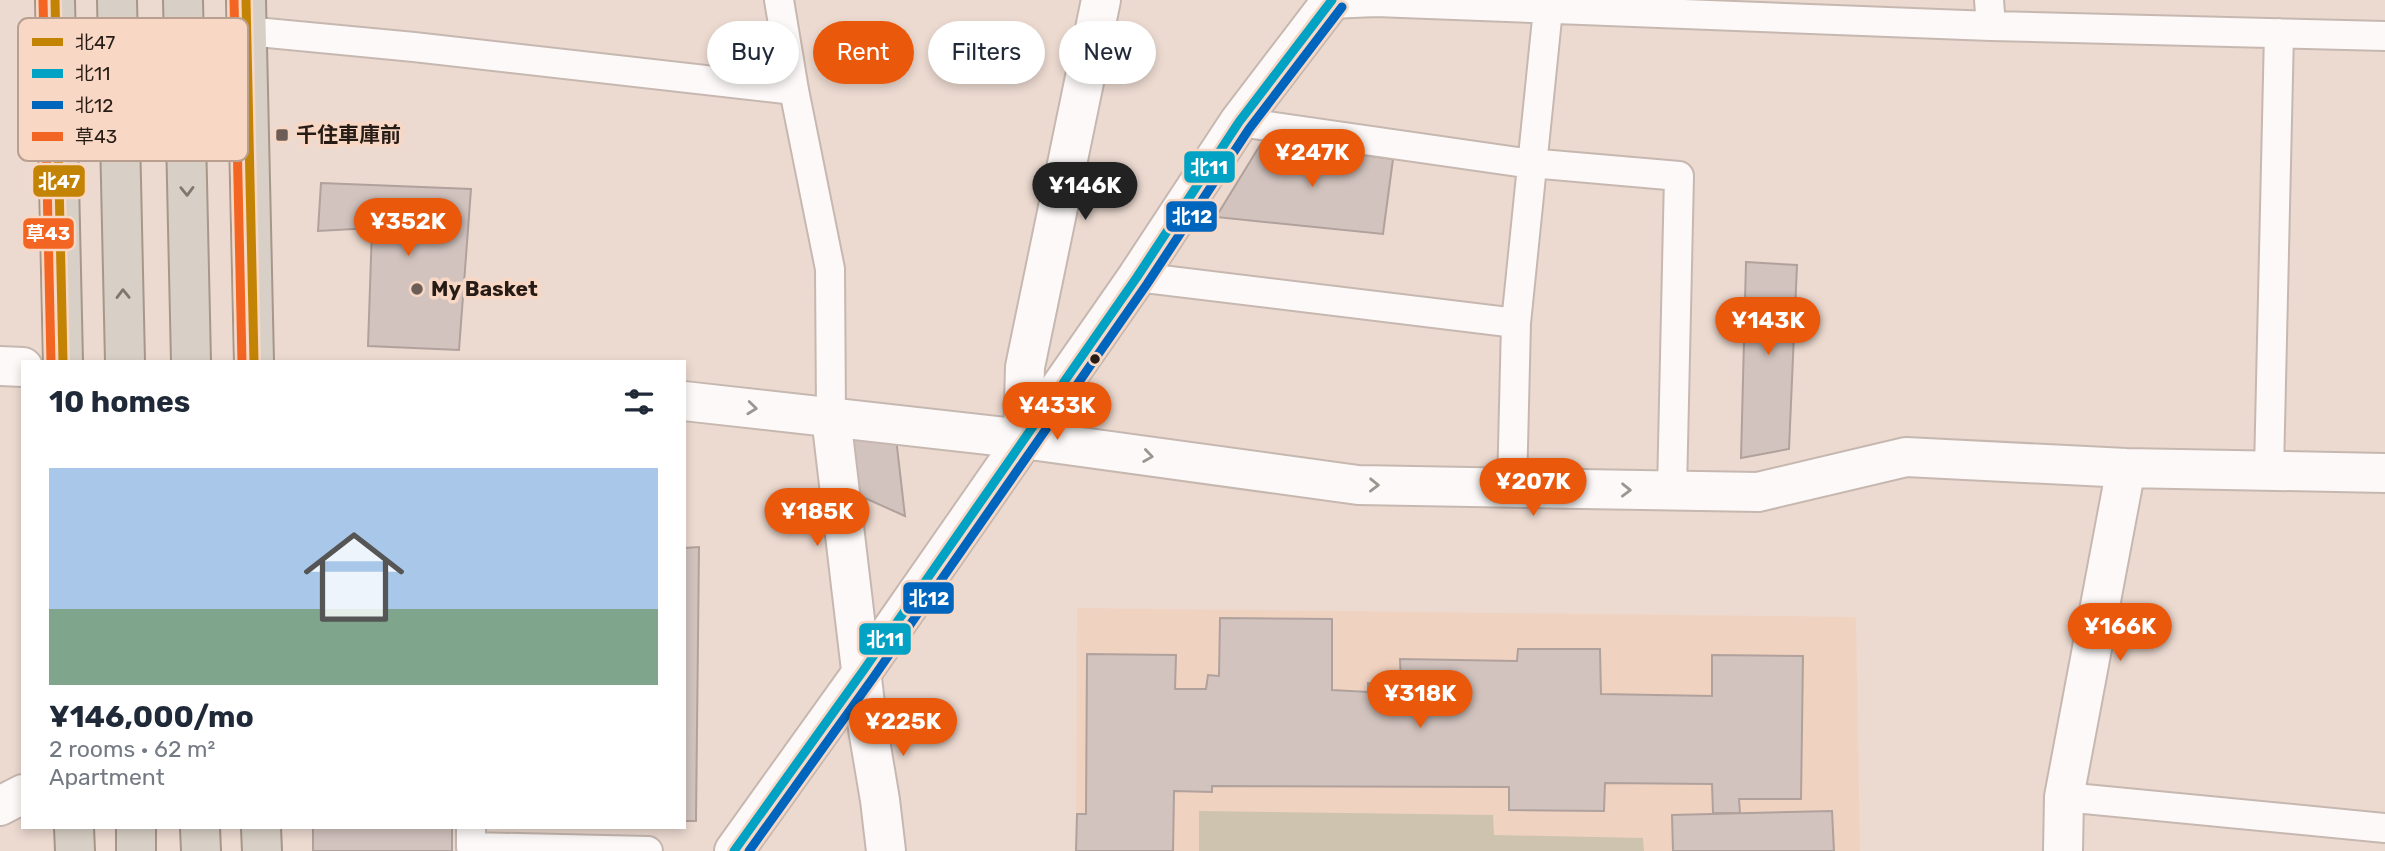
<!DOCTYPE html>
<html lang="en">
<head>
<meta charset="utf-8">
<style>
  :root { --surface:#fff; --page:#f2f2f3; --text:#1f2937; --muted:#747a83; --line:#e0e1e3; --accent:#ea580c }
  body { margin:0; font-family:Rubik,"Noto Sans JP",sans-serif; background:var(--page); color:var(--text); height:100vh; display:flex; flex-direction:column; font-size:26px; white-space:nowrap }
  * { box-sizing:border-box; margin:0 }
  p { font-size:23px; color:var(--muted) }
  .icon { flex:none; width:38px; height:38px; fill:none; stroke:currentColor; stroke-width:2; stroke-linecap:round; stroke-linejoin:round }
  .map { position:relative; flex:1; overflow:hidden }
  .sheet { position:absolute; left:21px; top:360px; width:665px; height:469px; display:flex; flex-direction:column; background:var(--surface); border-radius:0px; box-shadow:0 4px 10px #0003 }
  .sheet>* { flex:none }
  .banner { position:absolute; left:707px; top:21px; width:665px; height:63px; display:flex; gap:14px }
  .price { position:absolute; translate:-50% -60px; padding:0 16px; border-radius:24px; background:var(--accent); color:#fff; font-size:23px; line-height:46px; filter:drop-shadow(0 2px 4px #0008) }
  .price::after { content:''; position:absolute; left:50%; top:42px; width:21px; height:16px; margin-left:-10px; background:inherit; clip-path:polygon(0 0,100% 0,50% 100%) }
  .price.current { background:#222; color:#fff }
  ul { padding:0; list-style:none }
  li { display:grid; align-content:center; gap:14px; height:371px; padding:0 28px }
  li+li { border-top:2px solid var(--line) }
  li span { display:grid; place-items:center; height:217px; border-radius:0px; color:#555 }
  li>.icon { margin-inline-start:auto }
  span .icon { width:126px; height:126px; fill:#fffc; stroke-width:1 }
  li b { font-size:30px }
  h2 { display:flex; justify-content:space-between; align-items:center; height:84px; padding:0 28px; font-size:30px }
  .chip { padding:0 24px; border-radius:32px; background:var(--surface); box-shadow:0 4px 10px #0003; font-size:24px; line-height:63px }
  .chip.current { background:var(--accent); color:#fff }
  .map>svg:first-child { display:block }
  .built { fill:#f0d2c1 }
  .green { fill:#cdc3ae }
  .building { fill:#d2c3be; stroke:#b0a19c; stroke-width:2 }
  .lines { fill:none; stroke-linecap:round; stroke-linejoin:round }
  .lane-casing { stroke:#c6b8b0; stroke-width:32 }
  .street-casing { stroke:#c6b8b0; stroke-width:42 }
  .secondary-casing { stroke:#c6b8b0; stroke-width:42 }
  .highway-casing { stroke:#a69789; stroke-width:42 }
  .lane { stroke:#fcf9f8; stroke-width:28 }
  .street { stroke:#fcf9f8; stroke-width:38 }
  .secondary { stroke:#fcf9f8; stroke-width:38 }
  .highway { stroke:#d8d0c6; stroke-width:38 }
  .bus-1-casing { stroke:#f8d7c4; stroke-width:14 }
  .bus-2-casing { stroke:#f8d7c4; stroke-width:14 }
  .bus-3-casing { stroke:#f8d7c4; stroke-width:14 }
  .bus-4-casing { stroke:#f8d7c4; stroke-width:14 }
  .bus-1 { stroke:#c38405; stroke-width:9 }
  .bus-2 { stroke:#02a2c5; stroke-width:9 }
  .bus-3 { stroke:#0065bd; stroke-width:9 }
  .bus-4 { stroke:#f26522; stroke-width:9 }
  .oneway { stroke:#80766e }
  .oneway2 { stroke:#9c9692 }
  .poi-dot { fill:#6c5e56; stroke:#f8d7c4; stroke-width:2.5 }
  .bus-dot { fill:#271c15; stroke:#f8d7c4; stroke-width:2.5 }
  .labels { text-anchor:middle; stroke-width:7; stroke-linejoin:round; paint-order:stroke }
  .poi-label { font-size:21px; font-weight:bold; fill:#271c15; stroke:#f8d7c4; text-anchor:start }
  .key { fill:#f8d7c4; stroke:#b99f90; stroke-width:2 }
  .key-label { font-size:19px; fill:#271c15 }
  .line-badge { stroke:#f8d7c4; stroke-width:2.5 }
  .badge-label { font-size:19px; text-anchor:middle; font-weight:bold; fill:#fff }
</style>
</head>
<body>
<div class="map">
<svg width="2385" height="851" viewBox="0 0 2385 851">
  <rect width="100%" height="100%" fill="#ecdad0"/>
  <path class="built" d="M1077 608 1856 617 1860 851H1076Z"/>
  <path class="green" d="M1199 811 1493 815 1494 835 1643 838 1644 851H1199Z"/>
  <path class="building" d="M1262 142 1393 159 1383 234 1216 217Z
    M321 183 471 189 459 350 368 346 372 228 318 231Z
    M1746 262 1797 265 1789 449 1741 458Z
    M848 433 896 438 905 516 847 490Z
    M699 547 696 821H684V548Z
    M1220 618 1332 619V690L1368 692V683L1401 685 1400 659 1517 661 1518 649H1600L1601 694 1712 696V655L1803 656 1801 799H1739L1740 813H1713L1712 784 1605 783 1604 811 1509 810V787L1212 786V792L1174 791 1173 851H1076L1077 814H1086L1087 654 1176 655 1175 689H1206L1208 675 1219 676Z
    M1832 811 1834 851H1673L1672 815Z
    M313 828H452V851H313Z"/>
  <g class="lines">
    <g class="lane-casing">
      <path id="lane" d="M779 0 794 90 830 269 831 417
        M1989 0 1991 26
        M1330 4 1376 2 1991 26 2385 36
        M246 31 414 47 794 90
        M1239 122 1518 162 1679 176 1672 491
        M1137 277 1516 323
        M2269 470 2279 33
        M1512 488 1516 323 1548 9
        M2064 797 2385 828
        M471 828V847L648 851"/>
    </g>
    <g class="street-casing">
      <path id="street" d="M0 366 23 367
        M684 401 1023 439 1358 485 1758 492 1906 457 2126 468 2385 473
        M831 417 868 729 880 800 886 851
        M1023 439 1025 367 1101 0
        M2063 851 2064 797 2126 468"/>
    </g>
    <g class="secondary-casing">
      <path id="secondary" d="M0 806 23 794
        M734 851 863 671 1137 277 1239 122 1332 0"/>
    </g>
    <g class="highway-casing">
      <path id="highway" d="M55 0 63 362
        M117 0 125 362
        M183 0 191 362
        M246 0 254 362
        M74 828 75 851
        M136 828V851
        M200 828 201 851
        M261 828 262 851"/>
    </g>
    <use href="#lane" class="lane"/>
    <use href="#street" class="street"/>
    <use href="#secondary" class="secondary"/>
    <use href="#highway" class="highway"/>
    <g class="bus-1-casing">
      <path id="bus-1" d="M55 0 63 362
        M246 0 254 362"/>
    </g>
    <g class="bus-2-casing">
      <path id="bus-2" d="M734 851 863 671 1137 277 1239 122 1332 0"/>
    </g>
    <g class="bus-3-casing">
      <path id="bus-3" d="M749 851 873 678 1147 284 1249 129 1342 7"/>
    </g>
    <g class="bus-4-casing">
      <path id="bus-4" d="M43 0 51 362
        M234 0 242 362"/>
    </g>
    <use href="#bus-1" class="bus-1"/>
    <use href="#bus-2" class="bus-2"/>
    <use href="#bus-3" class="bus-3"/>
    <use href="#bus-4" class="bus-4"/>
  </g>
  <defs><path id="oneway-chevron" d="M-2-3.5L2.5 0L-2 3.5" fill="none" stroke-width="1.6" stroke-linecap="round" stroke-linejoin="round" transform="scale(1.75)"/></defs>
  <g class="oneway">
    <use href="#oneway-chevron" transform="translate(187 191) rotate(89)"/>
    <use href="#oneway-chevron" transform="translate(123 294) rotate(-91)"/>
  </g>
  <g class="oneway2">
    <use href="#oneway-chevron" transform="translate(752 408) rotate(6)"/>
    <use href="#oneway-chevron" transform="translate(1148 456) rotate(8)"/>
    <use href="#oneway-chevron" transform="translate(1374 485) rotate(1)"/>
    <use href="#oneway-chevron" transform="translate(1626 490) rotate(1)"/>
  </g>
  <g class="poi-dot">
    <rect x="275" y="128" width="14" height="14" rx="3.5"/>
    <circle cx="417" cy="289" r="7"/>
  </g>
  <circle class="bus-dot" cx="1095" cy="359" r="6"/>
  <g class="labels">
    <g class="poi-label">
      <text x="296" y="142">千住車庫前</text>
      <text x="431" y="296">My Basket</text>
    </g>
  </g>
  <rect x="18" y="18" width="230" height="143" rx="10" class="key"/>
  <rect x="32" y="38" width="31" height="8" fill="#c38405"/>
  <rect x="32" y="69" width="31" height="9" fill="#02a2c5"/>
  <rect x="32" y="101" width="31" height="8" fill="#0065bd"/>
  <rect x="32" y="132" width="31" height="9" fill="#f26522"/>
  <g class="key-label">
    <text x="75" y="49">北47</text>
    <text x="75" y="80">北11</text>
    <text x="75" y="112">北12</text>
    <text x="75" y="143">草43</text>
  </g>
  <g class="line-badge">
    <rect x="1183" y="150" width="53" height="34" rx="7" fill="#02a2c5"/>
    <rect x="32" y="164" width="54" height="34" rx="7" fill="#c38405"/>
    <rect x="1165" y="200" width="53" height="33" rx="7" fill="#0065bd"/>
    <rect x="22" y="217" width="53" height="33" rx="7" fill="#f26522"/>
    <rect x="902" y="581" width="53" height="34" rx="7" fill="#0065bd"/>
    <rect x="858" y="622" width="54" height="34" rx="7" fill="#02a2c5"/>
  </g>
  <g class="badge-label">
    <text x="1209" y="174">北11</text>
    <text x="59" y="188">北47</text>
    <text x="1192" y="223">北12</text>
    <text x="48" y="240">草43</text>
    <text x="929" y="605">北12</text>
    <text x="885" y="646">北11</text>
  </g>
</svg>
<b class="price" style="left:1312px;top:189px">¥247K</b>
<b class="price current" style="left:1085px;top:222px">¥146K</b>
<b class="price" style="left:408px;top:258px">¥352K</b>
<b class="price" style="left:1768px;top:357px">¥143K</b>
<b class="price" style="left:1057px;top:442px">¥433K</b>
<b class="price" style="left:1533px;top:518px">¥207K</b>
<b class="price" style="left:817px;top:548px">¥185K</b>
<b class="price" style="left:2120px;top:663px">¥166K</b>
<b class="price" style="left:1420px;top:730px">¥318K</b>
<b class="price" style="left:903px;top:758px">¥225K</b>
<div class="banner">
<a class="chip">Buy</a>
<a class="chip current">Rent</a>
<a class="chip">Filters</a>
<a class="chip">New</a>
</div>
<section class="sheet">
<h2>10 homes<svg class="icon" aria-label="filters" viewBox="0 0 24 24"><path d="M4 7h16M4 17h16"/><circle cx="9" cy="7" r="2"/><circle cx="15" cy="17" r="2"/></svg></h2>
<ul>
<li><span style="background:linear-gradient(#a9c7e8 65%,#7fa58c 0)"><svg class="icon" aria-label="home" viewBox="0 0 24 24"><path d="M3 11l9-7 9 7M6 9v11h12V9"/></svg></span><div><b>¥146,000/mo</b><p>2 rooms · 62 m²</p><p>Apartment</p></div></li>
</ul>
</section>
</div>
</body>
</html>
